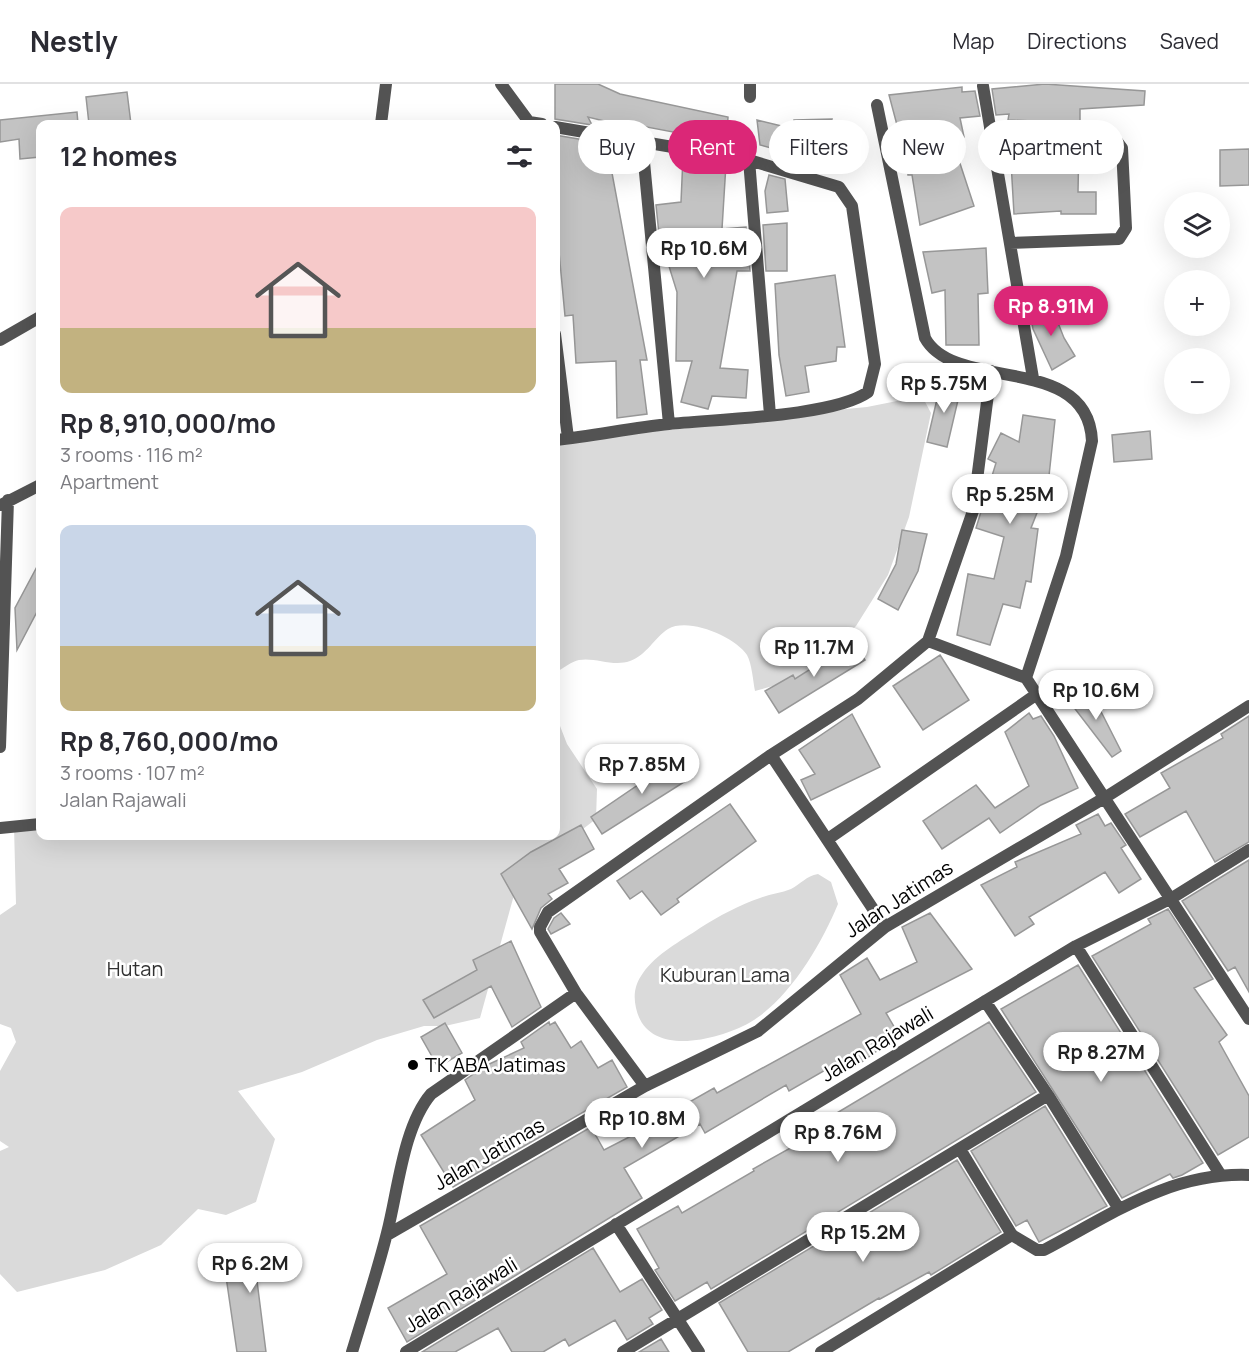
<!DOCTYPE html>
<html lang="en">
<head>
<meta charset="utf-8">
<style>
  :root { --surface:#fff; --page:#f2f2f3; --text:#2b2b33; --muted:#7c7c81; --line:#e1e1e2; --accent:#db2777 }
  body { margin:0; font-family:Manrope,sans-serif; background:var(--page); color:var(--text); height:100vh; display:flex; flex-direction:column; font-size:22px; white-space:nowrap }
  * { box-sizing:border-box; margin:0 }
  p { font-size:20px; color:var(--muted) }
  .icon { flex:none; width:33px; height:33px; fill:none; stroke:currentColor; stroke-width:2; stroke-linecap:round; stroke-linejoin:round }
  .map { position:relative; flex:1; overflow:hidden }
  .details { position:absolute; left:36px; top:36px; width:524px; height:720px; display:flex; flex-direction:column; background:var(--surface); border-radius:12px; box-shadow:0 6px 24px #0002 }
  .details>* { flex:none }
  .guide { position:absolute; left:578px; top:36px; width:570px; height:54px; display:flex; gap:12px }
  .fabs { position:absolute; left:1164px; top:108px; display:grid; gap:12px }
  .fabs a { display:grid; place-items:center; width:66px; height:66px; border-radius:50%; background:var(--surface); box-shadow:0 6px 24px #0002; font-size:30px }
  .price { position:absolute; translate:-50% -51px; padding:0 14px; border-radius:21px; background:#fff; color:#222; font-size:20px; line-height:39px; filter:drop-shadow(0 2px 3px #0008) }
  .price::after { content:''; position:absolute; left:50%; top:36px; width:18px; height:14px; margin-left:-9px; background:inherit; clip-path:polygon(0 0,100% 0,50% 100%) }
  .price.current { background:var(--accent); color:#fff }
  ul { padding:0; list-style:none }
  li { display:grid; align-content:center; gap:12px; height:318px; padding:0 24px }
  li span { display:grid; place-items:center; height:186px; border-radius:12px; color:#555 }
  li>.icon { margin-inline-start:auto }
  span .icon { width:108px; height:108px; fill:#fffc; stroke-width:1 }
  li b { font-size:26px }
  h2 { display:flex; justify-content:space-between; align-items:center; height:72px; padding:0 24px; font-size:26px }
  .tag { padding:0 21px; border-radius:27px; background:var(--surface); box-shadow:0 6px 24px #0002; font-size:21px; line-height:54px }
  .tag.current { background:var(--accent); color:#fff }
  header { display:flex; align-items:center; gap:36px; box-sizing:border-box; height:84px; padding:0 30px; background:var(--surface); border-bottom:2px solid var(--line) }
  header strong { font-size:28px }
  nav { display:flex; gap:33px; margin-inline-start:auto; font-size:21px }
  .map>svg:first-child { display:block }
  .green { fill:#dadada }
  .building { fill:#c3c3c3; stroke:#979797; stroke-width:1.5 }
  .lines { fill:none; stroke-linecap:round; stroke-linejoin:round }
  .lane { stroke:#535353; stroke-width:12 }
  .street { stroke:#535353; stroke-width:12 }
  .poi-dot { fill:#000; stroke:#fff; stroke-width:2 }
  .labels { text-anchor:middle; stroke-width:5; stroke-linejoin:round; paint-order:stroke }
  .street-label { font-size:20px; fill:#000; stroke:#fff }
  .park-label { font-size:20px; fill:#313131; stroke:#fff }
  .poi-label { font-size:20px; fill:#000; stroke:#fff; text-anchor:start }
</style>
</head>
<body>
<header>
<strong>Nestly</strong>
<nav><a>Map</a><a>Directions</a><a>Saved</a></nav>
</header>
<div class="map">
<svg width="1249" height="1268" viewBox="0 0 1249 1268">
  <rect width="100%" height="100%" fill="#fff"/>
  <path class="green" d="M922 312 931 329 909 433 888 491 856 542 798 595 755 607C753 597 752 580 747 571 735 553 689 533 668 545 654 554 647 571 630 577 613 583 595 573 579 576 572 577 562 585 555 589V353L867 323Z
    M555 629 567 660 597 705 596 735 562 761 522 782 480 934 445 942H424L377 956 302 988 238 1007 275 1055 256 1118 226 1131 198 1125 161 1161 105 1186 17 1208 0 1190V1067L9 1063 0 1057V987L16 958 11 944 0 940V831L16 820 14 743 40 740V752H555Z
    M818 790 831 798 838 820C821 861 789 916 749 939 718 956 647 975 636 924 633 911 635 900 643 889 656 870 681 857 700 844 719 832 739 821 760 814 770 810 781 809 791 805 801 800 806 792 818 790Z"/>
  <path class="building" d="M555 0H598L620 10 728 33 726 64 684 57V50L626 39 625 42 588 33 592 41 555 35Z
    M1045 0 1145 7 1144 21 1080 25V39L1008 36 1009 30 996 31 992 5Z
    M962 3V8L975 7 980 32 960 34 964 53 952 55 974 122 920 141 912 91H908L906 61H899L897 41 889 11Z
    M127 8 131 40H89L86 13Z
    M77 28 78 40H40V73L20 75 19 55 0 58V36Z
    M832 35 819 86 773 75 775 65 760 61 757 36 794 45V36Z
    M555 51 602 59 609 73 647 276H640L647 330 617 334 616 277 576 279 573 231 565 232 559 168H555Z
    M1008 53 1079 55 1078 108H1096V130H1061V127L1014 130 1011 78H1007Z
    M1249 65V101L1220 102V66Z
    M683 73 726 80 722 145 746 143 750 187H737L720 284 748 286 746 314 712 312 708 325 681 318 692 277H676L677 208 659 150 656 121 681 118Z
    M769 91 785 95 788 127 767 129 765 107Z
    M787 139V187H766L763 141Z
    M986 164 988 209 978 210 979 261H946L945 206 932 209 923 168Z
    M835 191 845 263H837L836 277 805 282 809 308 786 312 779 271 775 200Z
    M1051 221 1064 254 1075 272 1052 286 1033 245 1030 229Z
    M941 298 962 299 947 363 927 358Z
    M1023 331 1055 336 1048 401 1031 444 1038 445 1031 498 1026 497 1020 524 1003 520 990 561 957 551 968 490 994 495 1004 453 976 444 996 379 988 375 1001 349 1019 358Z
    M1150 347 1152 375 1114 378 1112 351Z
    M902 446 927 450 918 487 898 526 878 515 896 480Z
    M40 477V522L17 566 15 524Z
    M853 558 865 576 779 629 765 607 793 591 795 595Z
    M940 571 969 616 923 646 893 602Z
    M1090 606 1121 667 1112 673 1069 617Z
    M1029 629 1033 635 1041 632 1054 652 1078 704 1041 721 1000 749 989 734 942 765 923 737 976 701 995 724 1029 702 1005 648Z
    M852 630 880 683 811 716 801 696 815 690 799 666Z
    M1249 632V758L1215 778 1186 727 1140 753 1125 730 1170 704 1161 689 1223 654 1221 650Z
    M679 673 692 693 602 750 591 733Z
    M730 720 756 757 677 815 679 818 661 831 642 807 630 815 617 797Z
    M1098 730 1105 742 1111 739 1126 761 1121 764 1141 795 1119 809 1105 788 1029 833 1034 840 1015 852 981 801 1017 783 1015 778 1081 750 1076 741Z
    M581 741 594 765 559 785 568 799 548 810 552 815 541 824 532 845 501 790 531 768Z
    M1249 776V908L1235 883 1228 887 1182 817Z
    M1168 825 1213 895 1194 904 1227 951 1219 958 1249 1012V1053L1218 1071 1092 872 1151 840 1148 835Z
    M561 829 570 840 551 850 548 845 554 834Z
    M930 829 972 885 886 929 899 951 859 980 853 970 789 1007 786 1001 705 1049 700 1040 624 1084 642 1114 407 1258 388 1224 447 1190 420 1142 591 1043 604 1066 645 1045 640 1037 668 1021 672 1028 714 1004 717 1009 861 930 840 891 867 874 880 896 917 878 902 843Z
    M511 857 541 923 512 943 491 902 434 934 423 916 477 886 473 876Z
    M1078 881 1203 1079 1182 1091 1173 1094 1170 1090 1122 1114 1001 925Z
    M549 938 550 941 555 938 571 964 581 957 598 984 612 976 627 1003 453 1103 421 1051 475 1016 465 996 485 982 524 964 521 958Z
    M989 938 1036 1008 711 1205 707 1198 675 1217 655 1186 659 1184 637 1145 678 1122 682 1129 754 1087 753 1085 819 1048 815 1042Z
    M445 939 462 969 438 983 421 953Z
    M1045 1022 1107 1122 1039 1158 1027 1136 1016 1142 971 1067Z
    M957 1076 1001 1148 931 1191 929 1188 880 1215 879 1214 788 1268H748L719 1219Z
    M287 1163 290 1184 256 1189 266 1268H237L223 1172Z
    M593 1164 620 1208 642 1195 662 1226 649 1234 653 1240 627 1256 615 1236 569 1262 565 1255 543 1268H512L498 1244 455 1268H422Z
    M661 1255 669 1268H639Z"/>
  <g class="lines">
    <path class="lane" d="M0 256 40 233"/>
    <path class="street" d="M501 0 529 38 542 40
      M750 0V13
      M983 2 1033 294
      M877 21 925 254C955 309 1088 268 1092 357L1066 472 1026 594
      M381 40 386 0
      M555 43 749 76 839 103 852 122 875 280 868 308C833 333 715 335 669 340 631 344 593 352 555 356
      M990 44 1110 48 1122 64 1126 144 1119 155 1010 159
      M642 57 669 340
      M749 76 770 331
      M555 250 568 354
      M1 421 40 401
      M928 557 1026 594 1249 935
      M0 663 8 416
      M771 671 885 843
      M0 744 40 740
      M828 755 1037 610
      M1076 862 1220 1090
      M985 917 1048 1011 1119 1125
      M645 1002 576 909 540 848V843L548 828 771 671 858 615 928 557 973 427 991 287
      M616 1140 699 1268
      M387 1151 645 1002 758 947 885 843 1106 713 1249 622
      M1012 1151 1037 1166H1044C1111 1131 1170 1088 1249 1091
      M352 1268C364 1228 377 1189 387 1149 398 1107 403 1043 431 1010L576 909
      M406 1268 1076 862 1172 814 1249 766
      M623 1268 1048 1011
      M821 1268 1012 1151 960 1065"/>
  </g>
  <circle class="poi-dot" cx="413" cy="981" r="6"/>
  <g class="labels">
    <g class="street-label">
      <text transform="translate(899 815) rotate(-33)" y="7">Jalan Jatimas</text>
      <text transform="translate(877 960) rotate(-31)" y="7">Jalan Rajawali</text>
      <text transform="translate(489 1070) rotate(-30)" y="7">Jalan Jatimas</text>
      <text transform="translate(461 1211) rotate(-31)" y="7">Jalan Rajawali</text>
    </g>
    <g class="park-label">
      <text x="135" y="892">Hutan</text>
      <text x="725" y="898">Kuburan Lama</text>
    </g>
    <g class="poi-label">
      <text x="425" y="988">TK ABA Jatimas</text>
    </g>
  </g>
</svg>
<div class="fabs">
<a><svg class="icon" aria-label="layers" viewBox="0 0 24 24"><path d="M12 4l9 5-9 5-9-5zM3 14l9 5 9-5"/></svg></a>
<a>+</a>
<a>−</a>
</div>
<b class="price" style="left:704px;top:195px">Rp 10.6M</b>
<b class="price current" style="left:1051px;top:253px">Rp 8.91M</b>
<b class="price" style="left:944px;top:330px">Rp 5.75M</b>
<b class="price" style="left:1010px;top:441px">Rp 5.25M</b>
<b class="price" style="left:814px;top:594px">Rp 11.7M</b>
<b class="price" style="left:1096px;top:637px">Rp 10.6M</b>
<b class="price" style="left:642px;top:711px">Rp 7.85M</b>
<b class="price" style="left:1101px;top:999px">Rp 8.27M</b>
<b class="price" style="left:642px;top:1065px">Rp 10.8M</b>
<b class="price" style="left:838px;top:1079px">Rp 8.76M</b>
<b class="price" style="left:863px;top:1179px">Rp 15.2M</b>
<b class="price" style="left:250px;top:1210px">Rp 6.2M</b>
<div class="guide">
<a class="tag">Buy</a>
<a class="tag current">Rent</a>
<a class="tag">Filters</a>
<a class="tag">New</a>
<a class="tag">Apartment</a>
</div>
<section class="details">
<h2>12 homes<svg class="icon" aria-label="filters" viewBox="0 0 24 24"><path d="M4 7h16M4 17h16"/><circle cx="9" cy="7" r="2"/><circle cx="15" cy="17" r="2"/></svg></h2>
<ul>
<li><span style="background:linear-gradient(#f6c9c9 65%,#c2b280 0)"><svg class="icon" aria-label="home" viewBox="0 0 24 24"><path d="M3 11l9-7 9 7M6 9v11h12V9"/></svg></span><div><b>Rp 8,910,000/mo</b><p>3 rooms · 116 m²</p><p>Apartment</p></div></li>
<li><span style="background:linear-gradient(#c9d6e8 65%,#c2b280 0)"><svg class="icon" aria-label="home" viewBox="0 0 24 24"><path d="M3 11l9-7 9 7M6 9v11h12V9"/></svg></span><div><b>Rp 8,760,000/mo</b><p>3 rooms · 107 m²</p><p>Jalan Rajawali</p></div></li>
</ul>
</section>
</div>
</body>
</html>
